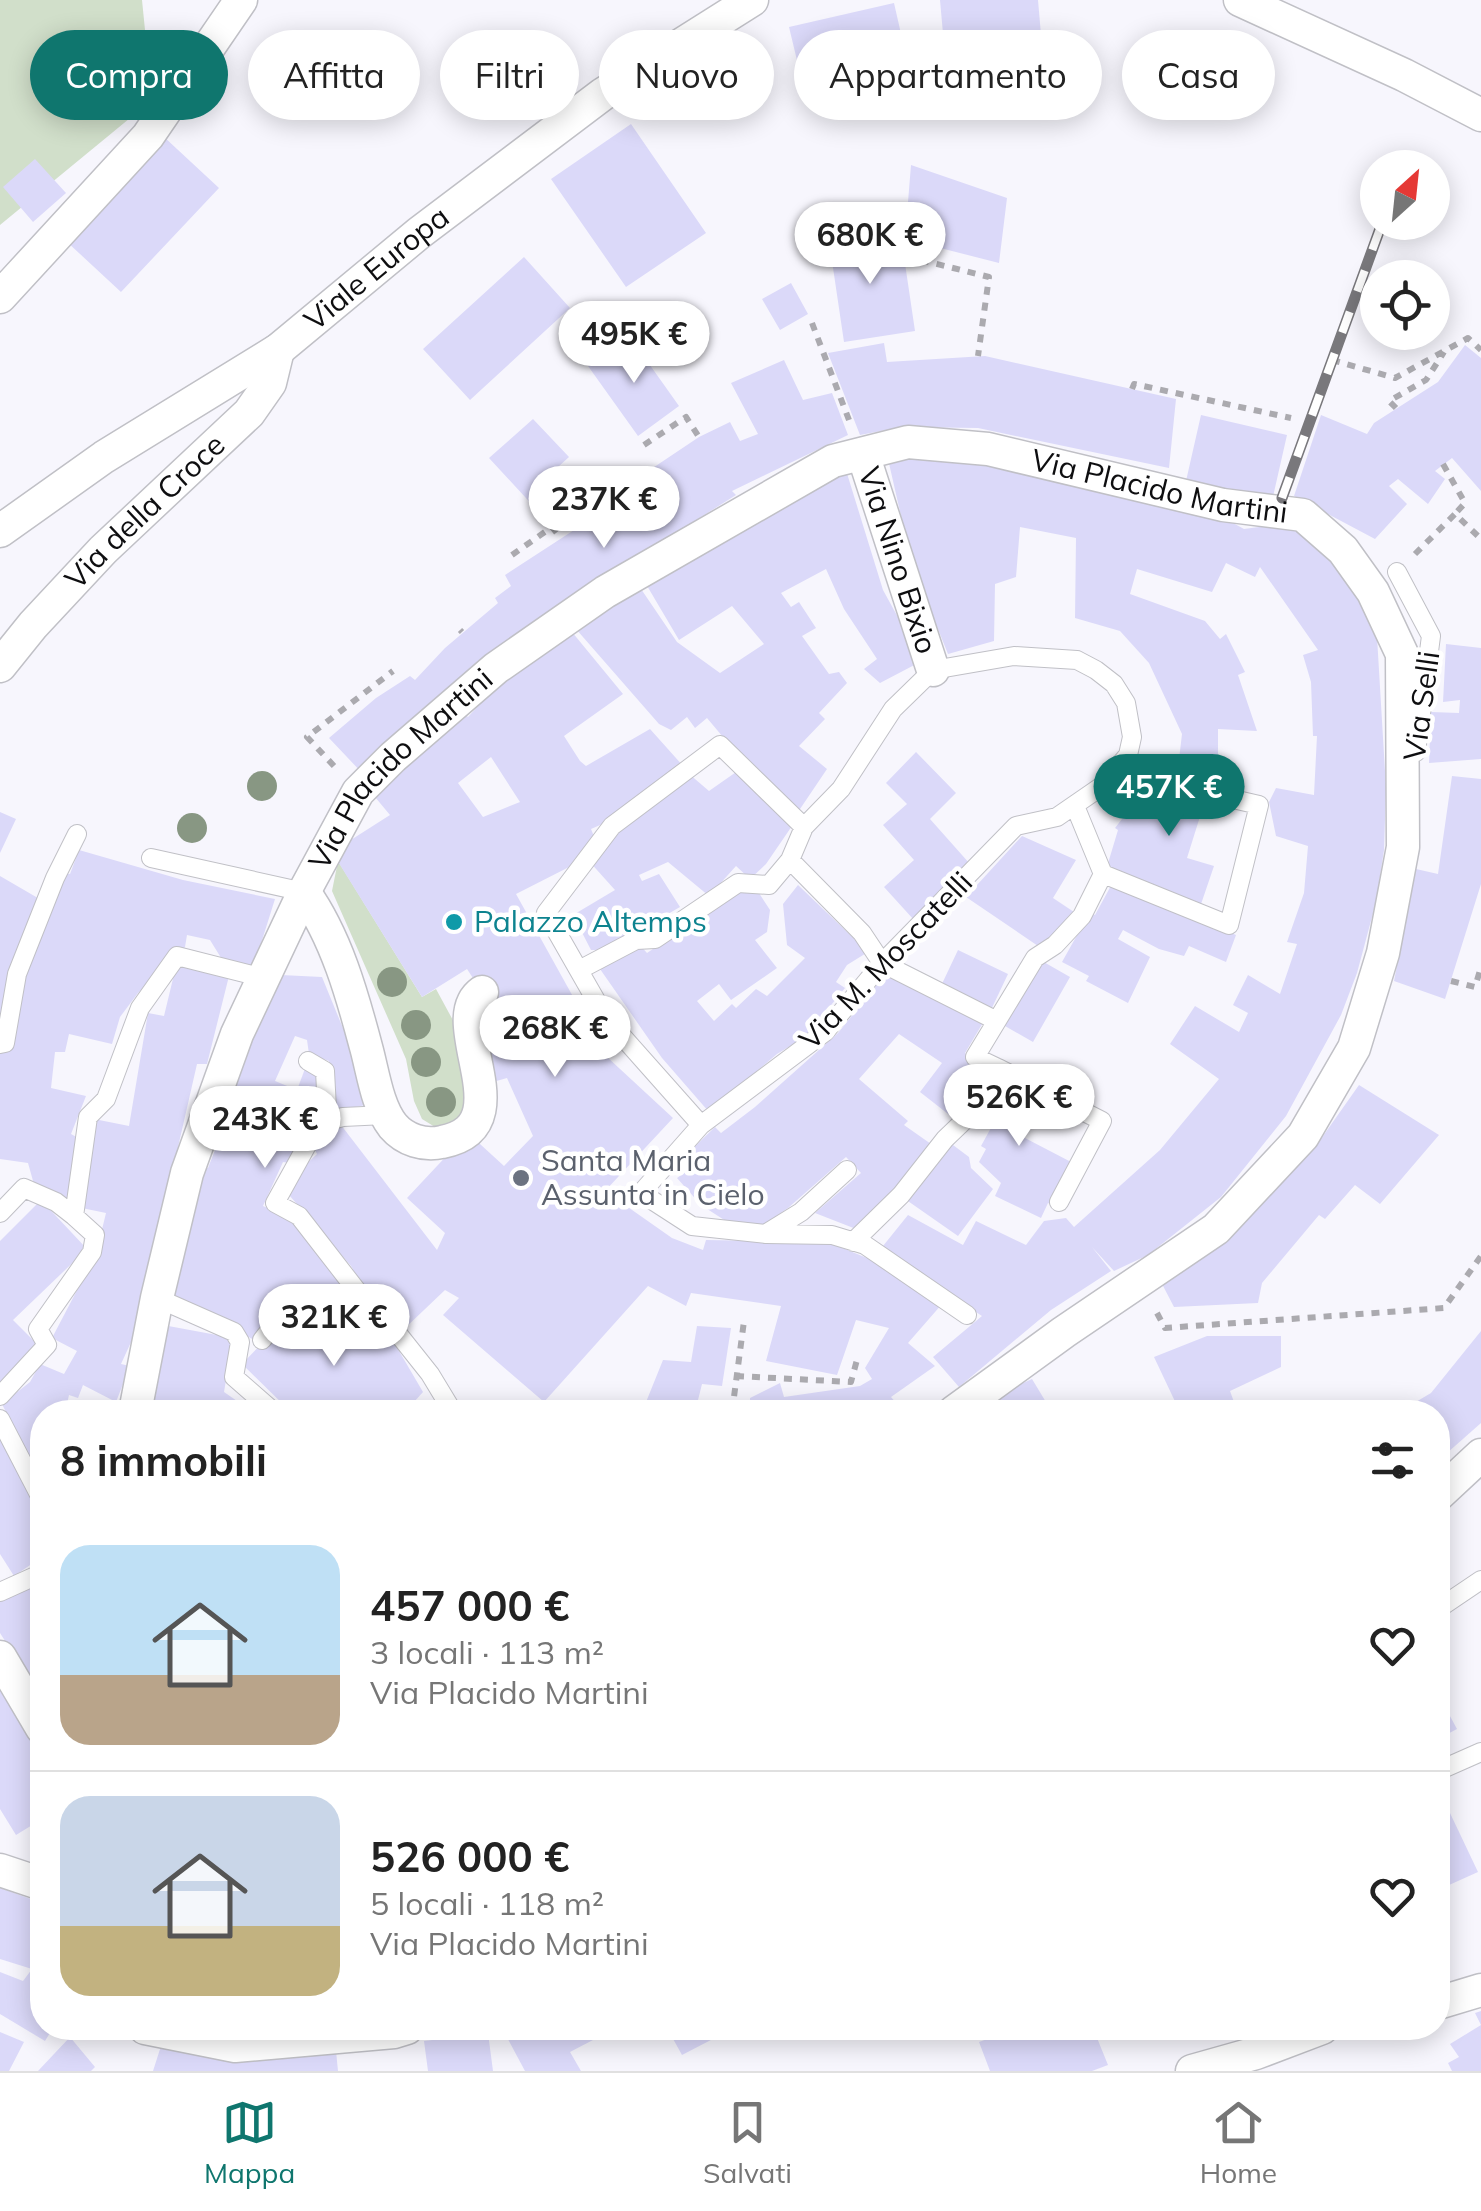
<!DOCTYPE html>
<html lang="it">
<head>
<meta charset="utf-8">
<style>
  :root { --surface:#fff; --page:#f2f2f2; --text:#222; --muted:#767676; --line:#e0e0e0; --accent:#0f766e }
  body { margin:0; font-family:Mulish,sans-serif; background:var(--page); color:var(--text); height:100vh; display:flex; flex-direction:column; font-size:38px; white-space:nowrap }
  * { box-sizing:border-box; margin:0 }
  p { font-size:32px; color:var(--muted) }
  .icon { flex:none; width:55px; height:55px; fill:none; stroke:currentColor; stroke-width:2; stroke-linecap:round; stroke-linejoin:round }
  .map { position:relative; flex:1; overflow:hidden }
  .side { position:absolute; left:30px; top:1400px; width:1420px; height:640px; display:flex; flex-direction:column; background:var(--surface); border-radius:40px; box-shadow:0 5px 25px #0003 }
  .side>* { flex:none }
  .guide { position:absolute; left:30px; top:30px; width:1422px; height:90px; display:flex; gap:20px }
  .needle { width:65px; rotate:27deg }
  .controls { position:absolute; left:1360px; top:150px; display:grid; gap:20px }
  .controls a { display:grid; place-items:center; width:90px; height:90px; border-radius:50%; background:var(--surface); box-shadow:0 5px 25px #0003; font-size:50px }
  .price { position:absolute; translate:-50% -85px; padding:0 22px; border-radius:35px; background:#fff; color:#222; font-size:32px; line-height:65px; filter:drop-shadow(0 2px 5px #0008) }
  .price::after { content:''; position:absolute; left:50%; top:60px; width:30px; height:22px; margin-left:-15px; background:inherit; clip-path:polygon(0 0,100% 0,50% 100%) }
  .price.active { background:var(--accent); color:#fff }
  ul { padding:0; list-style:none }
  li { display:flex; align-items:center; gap:30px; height:250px; padding:0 30px }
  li+li { border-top:2px solid var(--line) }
  li span { display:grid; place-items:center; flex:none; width:280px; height:200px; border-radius:30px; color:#555 }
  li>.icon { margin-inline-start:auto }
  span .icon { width:120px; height:120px; fill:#fffc; stroke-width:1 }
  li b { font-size:42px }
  h2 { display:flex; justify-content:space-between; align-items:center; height:120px; padding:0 30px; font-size:42px }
  .chip { padding:0 35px; border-radius:45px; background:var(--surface); box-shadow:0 5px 25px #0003; font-size:35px; line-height:90px }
  .chip.active { background:var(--accent); color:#fff }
  .menu { display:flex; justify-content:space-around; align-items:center; height:140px; border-top:2px solid var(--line); background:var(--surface); font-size:28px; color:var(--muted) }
  .menu a { display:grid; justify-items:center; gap:5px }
  .menu .active { color:var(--accent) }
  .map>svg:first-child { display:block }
  .green { fill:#d1dfca }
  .building { fill:#dbd9f9; fill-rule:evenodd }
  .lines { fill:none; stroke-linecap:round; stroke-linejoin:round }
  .service-casing { stroke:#c0c0c6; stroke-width:20 }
  .minor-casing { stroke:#c0c0c6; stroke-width:35 }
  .path { stroke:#abaaaf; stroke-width:6; stroke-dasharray:8 8; stroke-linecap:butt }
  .service { stroke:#fff; stroke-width:18 }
  .minor { stroke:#fff; stroke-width:32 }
  .rail-casing { stroke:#79787c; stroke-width:11 }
  .rail { stroke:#fff; stroke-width:8; stroke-dasharray:22; stroke-linecap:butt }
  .tree { fill:#889783 }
  .culture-dot { fill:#0f9aa8; stroke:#fff; stroke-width:4 }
  .worship-dot { fill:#6b7280; stroke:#fff; stroke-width:4 }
  .labels { text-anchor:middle; stroke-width:9; stroke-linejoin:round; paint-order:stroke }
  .street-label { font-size:30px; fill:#0e0e10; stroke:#fff }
  .culture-label { font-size:30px; fill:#0d838f; stroke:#fff; text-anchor:start }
  .worship-label { font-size:30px; fill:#5b616d; stroke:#fff; text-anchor:start }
</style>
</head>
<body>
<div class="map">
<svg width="1481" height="2071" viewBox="0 0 1481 2071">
  <rect width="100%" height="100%" fill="#f7f6fd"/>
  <path class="green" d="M0 0H142L152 100 0 225Z
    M338 861 422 997 436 989 468 1048 462 1122 435 1127 422 1119 414 1101 406 1059 332 891Z"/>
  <path class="building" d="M940 0H1038L1045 81 948 90Z
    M894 3 912 82 808 106 789 27Z
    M631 124 706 233 626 287 551 179Z
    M163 136 219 188 121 292 66 241Z
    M35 159 66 193 33 222 3 187Z
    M911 165 1007 198 999 263 905 239Z
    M864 222 873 255 903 250 915 331 844 342 832 261 837 260 830 231Z
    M524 257 570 308 470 400 423 349Z
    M791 283 808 314 780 330 762 299Z
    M630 337 679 406 638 436 588 366Z
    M884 343 887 362 985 356 1176 399 1169 468 978 428 902 427 860 435 828 353Z
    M1465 345 1481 358V491L1452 458 1435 471 1445 479 1428 504 1398 479 1389 486 1407 504 1375 539 1294 496 1321 415 1367 434 1374 423 1438 382Z
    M784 360 803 400 832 393 848 435 732 491 736 495 593 585 364 775 329 738 376 698 410 676 415 680 445 648 498 603 495 598 511 586 505 575 611 506 608 498 699 437 730 422 740 441 758 434 731 383Z
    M1201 415 1287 435 1272 501 1186 481Z
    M533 419 569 457 548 476 572 502 549 523 489 458Z
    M956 457 1209 510 1244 529 1304 521 1376 620 1386 788 1384 850 1376 902 1357 973 1341 1015 1286 1116 1221 1197 1148 1255 1114 1271 1092 1247 1111 1271 1051 1310 959 1387 933 1357 982 1316 912 1270 883 1246 908 1215 963 1245 976 1221 1026 1245 1044 1221 1066 1218 1074 1227 1160 1150 1219 1079 1170 1044 1195 1006 1239 1032 1248 1013 1233 1005 1248 975 1280 994 1297 944 1287 942 1304 893 1308 846 1276 836 1269 802 1276 788 1314 795 1317 736H1313L1311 682 1303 655 1318 650 1260 567 1255 577 1226 563 1212 592 1137 569 1130 594 1205 621 1220 639 1226 634 1245 672 1238 675 1257 731 1218 729V778L1178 768 1182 734 1149 663 1120 631 1075 618 1076 538 1020 527 1016 577 995 584 994 641 948 654 912 564 888 459Z
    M845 467 883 590 922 661 880 683 864 669 877 659 844 609 826 569 781 593 791 607 799 602 816 628 802 636 829 674 839 672 847 683 819 713 825 719 799 746 827 769 798 812 749 768 707 718 695 728 687 717 671 730 659 724 576 629 639 586 677 642 720 673 764 644 732 606 679 640 643 579Z
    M572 632 623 694 564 736 580 761 586 766 650 729 684 767 616 818 591 829 595 839 575 864 516 894 606 1056 673 1118 605 1191 672 1238 703 1250 706 1240 828 1242 879 1263 942 1304 908 1343 935 1366 891 1397 904 1412H750V1398L780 1383 784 1397 860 1386 872 1379 865 1368 889 1328 856 1320 837 1375 766 1361 781 1306 691 1293 686 1306 648 1286 544 1402 443 1315 459 1298 445 1290 403 1330 369 1296 351 1266 289 1195 301 1169 317 1154 313 1146 341 1125 437 1250 445 1233 407 1198 468 1133 504 1166 533 1136 507 1078 493 1082 479 1040 521 1027 511 996 490 1004 467 969 422 997 332 852 390 815 375 797 462 711 468 717 490 693ZM491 757 520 802 483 817 458 783Z
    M1446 644 1481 648V759L1429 763 1431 712 1459 713 1460 700 1443 702Z
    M916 752 956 793 930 819 970 864 914 920 884 887 914 860 883 825 907 804 886 783Z
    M739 770 792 826 766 864 750 879 736 866 709 896 668 862 639 875 642 881 659 874 680 907 661 918 665 926 608 950H591L573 915 615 890 588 860 620 822 688 773 709 791Z
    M1452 776 1481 779V884L1445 999 1394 981 1416 869 1438 874Z
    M1139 797 1203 807 1187 858 1214 866 1199 910 1106 870 1118 830 1115 828Z
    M0 812 16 819 0 853Z
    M1022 836 1076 860 1053 898 1077 914 1041 948 966 897Z
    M79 850 183 880 275 899 253 969 223 961 210 940 187 935 185 947 138 993 120 1017 112 1044 69 1034 65 1052H55L51 1088 86 1096 71 1134 80 1139 75 1201 35 1188 28 1163 0 1159V1047L62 873 70 874Z
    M0 876 43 901 0 1041Z
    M1113 882 1236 935 1226 962 1189 946 1184 956 1159 949 1123 930 1118 939 1150 957 1128 1003 1086 981 1089 976 1062 962 1090 912 1095 915Z
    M798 885 868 952 847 965 836 982 845 988 805 1037 777 1054 709 1112 662 1058 600 969 637 942 647 953 744 887 757 890 770 910 767 932 755 940 777 968 731 1000 719 984 697 1001 714 1021 732 1004 736 1008 756 989 767 996 805 958 787 945 783 904Z
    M958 950 1008 974 990 1012 940 988Z
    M178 958 230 972 207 1064H197L160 1226 148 1305 121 1364 130 1366 116 1402 83 1385 78 1398 69 1395 67 1404 72 1412H42V1486L2 1404 30 1382 40 1364 64 1374 77 1351 52 1338 96 1254 106 1213 77 1207 94 1119 129 1126 148 1013 164 1016Z
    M1042 961 1070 977 1033 1042 1005 1026Z
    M887 972 984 1021 965 1053 991 1071 957 1121 920 1092 942 1063 899 1034 859 1079 908 1121 904 1125 931 1144 892 1197 856 1229 815 1213 861 1173 846 1157 788 1208 765 1224 732 1225 701 1205 677 1178 687 1171 683 1158 715 1127 721 1133 755 1107 838 1033Z
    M281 975 322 977 356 1060 366 1105 334 1111 329 1061 309 1054 307 1040 295 1036 275 1081 297 1090 306 1066 324 1080 321 1104 289 1163 283 1162 263 1206 294 1219 348 1286 325 1313 293 1287 254 1340 167 1291 204 1167 208 1168 230 1112 225 1110 251 1038Z
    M1000 1073 1044 1097 1023 1137 1073 1163 1052 1205 1048 1203 1041 1218 995 1196 1001 1183 979 1162 986 1149 981 1146 992 1126 974 1114Z
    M1359 1085 1439 1135 1380 1204 1355 1185 1325 1219 1319 1215 1262 1283 1258 1303 1174 1307 1161 1282 1223 1237 1271 1194 1311 1142 1316 1146Z
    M949 1142 969 1157 971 1168 993 1189 958 1236 905 1199Z
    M41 1200 87 1249 13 1320 38 1345 0 1389V1241Z
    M293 1311 333 1344 364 1313 392 1339 423 1392 405 1412H291L242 1364Z
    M163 1325 233 1338 224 1392 253 1412H149Z
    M697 1326 731 1328 722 1386 702 1384 695 1412H642L663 1360 691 1362Z
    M1481 1331V1423L1438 1461V1412H1399L1431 1393Z
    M1207 1336H1281V1367L1230 1391 1234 1402 1218 1412H1180L1154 1357Z
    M1032 1379 1052 1412H971L988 1399Z
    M0 1430 32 1485 42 1511V1557L14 1576 0 1554Z
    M32 1585 42 1601V1699L0 1633V1601Z
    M0 1680 42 1746V1819L16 1835 0 1809Z
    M1438 1694 1457 1729 1438 1739Z
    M1450 1813 1478 1872 1438 1890V1819Z
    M0 1888 42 1903V2028H53L45 2041 0 2014V1972L23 1981 32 1969 0 1959Z
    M1481 2011V2071H1452L1448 2063 1459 2057 1450 2044 1481 2025 1475 2013Z
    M502 2028H616L570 2052 581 2071H525Z
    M667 2028H734L682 2055Z
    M1017 2028H1093L1108 2065 1092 2071H990L979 2042Z
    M0 2032 24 2042 9 2071H0Z
    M488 2033 493 2071H428L424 2041Z
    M70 2037 95 2067 91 2071H38Z
    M161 2046 336 2051 338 2071H153Z"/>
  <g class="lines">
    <g class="service-casing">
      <path id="service" d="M1397 572 1431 636 1416 752
        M151 858 304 892
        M790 860 862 933 882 963 997 1021
        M1103 874 1229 925 1259 805 1116 772
        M579 970 636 940 655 939 738 883 769 885 790 860 804 827 841 789 893 709 933 670 1014 656 1077 660 1096 670 1114 684 1126 703 1132 737 1128 755 1102 786 1057 817 1016 826 882 963 825 1032 701 1125 641 1193 692 1226 766 1234 832 1235 865 1245 967 1315
        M0 1044 5 1043 17 974 55 878 77 834
        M308 1061 325 1071 327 1109 275 1203 299 1216 368 1305 399 1335 430 1374 453 1412
        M998 1068 1102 1121 1059 1202
        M320 1123 343 1117 385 1115
        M701 1125 606 1018 546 913 612 826 720 745 804 827
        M0 1213 24 1188 56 1202 74 1216 88 1117 106 1099 140 1008 177 956 264 978
        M767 1233 801 1212 847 1170
        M853 1242 901 1195 945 1139 969 1116 998 1068 975 1057 1035 958 1055 945 1082 916 1103 874 1075 806
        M157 1298 234 1332 240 1342 234 1377 274 1412
        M262 1340 293 1301 330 1330 361 1294
        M0 1396 47 1345 38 1329 92 1252 95 1235 74 1216
        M0 1419 42 1500
        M0 1592 42 1573
        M1438 1609 1481 1580
        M1438 1771 1481 1752"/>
    </g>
    <g class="minor-casing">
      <g id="minor">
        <path d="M1240 0 1404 75 1481 115"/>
        <path d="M0 297 148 136 241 0"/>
        <path id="s1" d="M863 454 933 670"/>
        <path id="s2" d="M0 531 104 457 278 350 419 233 603 94 752 0"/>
        <path id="s3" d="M0 666 33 625 103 550 249 413 270 383 278 350"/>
        <path d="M304 892C336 937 352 994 366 1047 373 1072 377 1106 393 1126 405 1140 424 1146 442 1142 526 1126 440 1022 482 992"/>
        <path id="s4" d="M135 1412 157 1298 187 1173 237 1034 304 892 358 792 393 757 496 668 605 592 833 461 908 442 988 449 1223 505 1303 515 1343 550 1373 592 1402 654 1403 847 1383 953 1354 1048 1303 1136 1216 1229 1064 1332 954 1412"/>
        <path d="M1438 1495 1481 1455"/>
        <path d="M0 1657 42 1728"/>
        <path d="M0 1870 42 1884"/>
        <path d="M1438 2003 1481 1990"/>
        <path d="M145 2028 235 2046 394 2032 407 2028"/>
        <path d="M1192 2071 1256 2053 1322 2028"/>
      </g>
    </g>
    <path class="path" d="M1401 168V166
      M1381 226 1382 222
      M921 260 989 277 978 356
      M812 323 849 420
      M1332 360 1395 378 1468 338 1481 350
      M1132 389 1134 384 1291 418
      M1396 408 1389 401 1426 380 1444 352
      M644 445 686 417 699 437
      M1443 464 1465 503 1455 514
      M1415 554 1455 514 1481 539
      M512 555 552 527 560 537
      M460 630 462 632
      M334 766 307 737 393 671
      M1451 981 1475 987 1481 967
      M1157 1313 1165 1328 1444 1308 1481 1256
      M736 1376 851 1382 858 1356
      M732 1412 744 1321"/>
    <use href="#service" class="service"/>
    <use href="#minor" class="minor"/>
    <g class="rail-casing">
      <path id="rail" d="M1282 498 1381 226"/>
    </g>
    <use href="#rail" class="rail"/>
  </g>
  <g class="tree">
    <circle cx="262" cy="786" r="15"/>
    <circle cx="192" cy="828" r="15"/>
    <circle cx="392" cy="982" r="15"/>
    <circle cx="416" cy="1025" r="15"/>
    <circle cx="426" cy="1062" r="15"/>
    <circle cx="441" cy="1102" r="15"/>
  </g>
  <circle class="culture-dot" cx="454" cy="922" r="10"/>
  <circle class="worship-dot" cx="521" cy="1178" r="10"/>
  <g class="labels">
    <g class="street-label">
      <text dy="10" stroke="none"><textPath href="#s2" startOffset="460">Viale Europa</textPath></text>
      <text dy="10" stroke="none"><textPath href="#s4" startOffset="1578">Via Placido Martini</textPath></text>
      <text dy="10" stroke="none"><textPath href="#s3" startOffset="212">Via della Croce</textPath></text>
      <text dy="10" stroke="none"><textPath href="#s1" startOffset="112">Via Nino Bixio</textPath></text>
      <text transform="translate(1422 706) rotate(-82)" y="10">Via Selli</text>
      <text dy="10" stroke="none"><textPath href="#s4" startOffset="708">Via Placido Martini</textPath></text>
      <text transform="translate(886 961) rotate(-46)" y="10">Via M. Moscatelli</text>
    </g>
    <g class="culture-label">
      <text x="474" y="932">Palazzo Altemps</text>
    </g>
    <g class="worship-label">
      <text x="541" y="1171">Santa Maria<tspan x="541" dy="34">Assunta in Cielo</tspan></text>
    </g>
  </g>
</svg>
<div class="controls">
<a><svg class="needle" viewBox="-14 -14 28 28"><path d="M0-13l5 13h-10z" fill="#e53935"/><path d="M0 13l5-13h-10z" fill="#767676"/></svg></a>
<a><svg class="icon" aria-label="locate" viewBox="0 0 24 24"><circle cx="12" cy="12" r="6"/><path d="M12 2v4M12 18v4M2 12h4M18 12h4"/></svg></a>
</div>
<b class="price" style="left:870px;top:287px">680K €</b>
<b class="price" style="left:634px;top:386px">495K €</b>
<b class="price" style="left:604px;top:551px">237K €</b>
<b class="price active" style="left:1169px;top:839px">457K €</b>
<b class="price" style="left:555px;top:1080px">268K €</b>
<b class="price" style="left:1019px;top:1149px">526K €</b>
<b class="price" style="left:265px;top:1171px">243K €</b>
<b class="price" style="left:334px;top:1369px">321K €</b>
<div class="guide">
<a class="chip active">Compra</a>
<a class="chip">Affitta</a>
<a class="chip">Filtri</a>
<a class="chip">Nuovo</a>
<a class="chip">Appartamento</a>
<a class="chip">Casa</a>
</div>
<section class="side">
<h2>8 immobili<svg class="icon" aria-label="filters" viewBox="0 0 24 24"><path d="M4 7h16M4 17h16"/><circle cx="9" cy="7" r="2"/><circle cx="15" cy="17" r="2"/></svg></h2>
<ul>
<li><span style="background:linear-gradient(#bfe0f5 65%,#b9a48a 0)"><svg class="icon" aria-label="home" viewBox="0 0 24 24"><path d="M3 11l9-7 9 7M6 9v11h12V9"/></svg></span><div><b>457 000 €</b><p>3 locali · 113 m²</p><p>Via Placido Martini</p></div><svg class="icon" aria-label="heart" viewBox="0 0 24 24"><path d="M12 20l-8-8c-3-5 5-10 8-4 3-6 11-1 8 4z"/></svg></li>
<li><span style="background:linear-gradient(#c9d6e8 65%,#c2b280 0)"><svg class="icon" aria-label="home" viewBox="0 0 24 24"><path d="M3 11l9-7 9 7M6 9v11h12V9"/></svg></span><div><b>526 000 €</b><p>5 locali · 118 m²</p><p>Via Placido Martini</p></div><svg class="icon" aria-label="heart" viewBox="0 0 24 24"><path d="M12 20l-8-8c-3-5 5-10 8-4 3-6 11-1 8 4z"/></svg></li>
</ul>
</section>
</div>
<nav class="menu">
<a class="active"><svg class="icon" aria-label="map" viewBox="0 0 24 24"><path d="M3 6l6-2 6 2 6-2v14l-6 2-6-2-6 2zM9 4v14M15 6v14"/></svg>Mappa</a>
<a><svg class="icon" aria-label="saved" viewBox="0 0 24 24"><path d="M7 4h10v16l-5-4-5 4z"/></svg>Salvati</a>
<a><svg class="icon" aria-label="home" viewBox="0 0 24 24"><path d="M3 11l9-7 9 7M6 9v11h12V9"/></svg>Home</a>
</nav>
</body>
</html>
